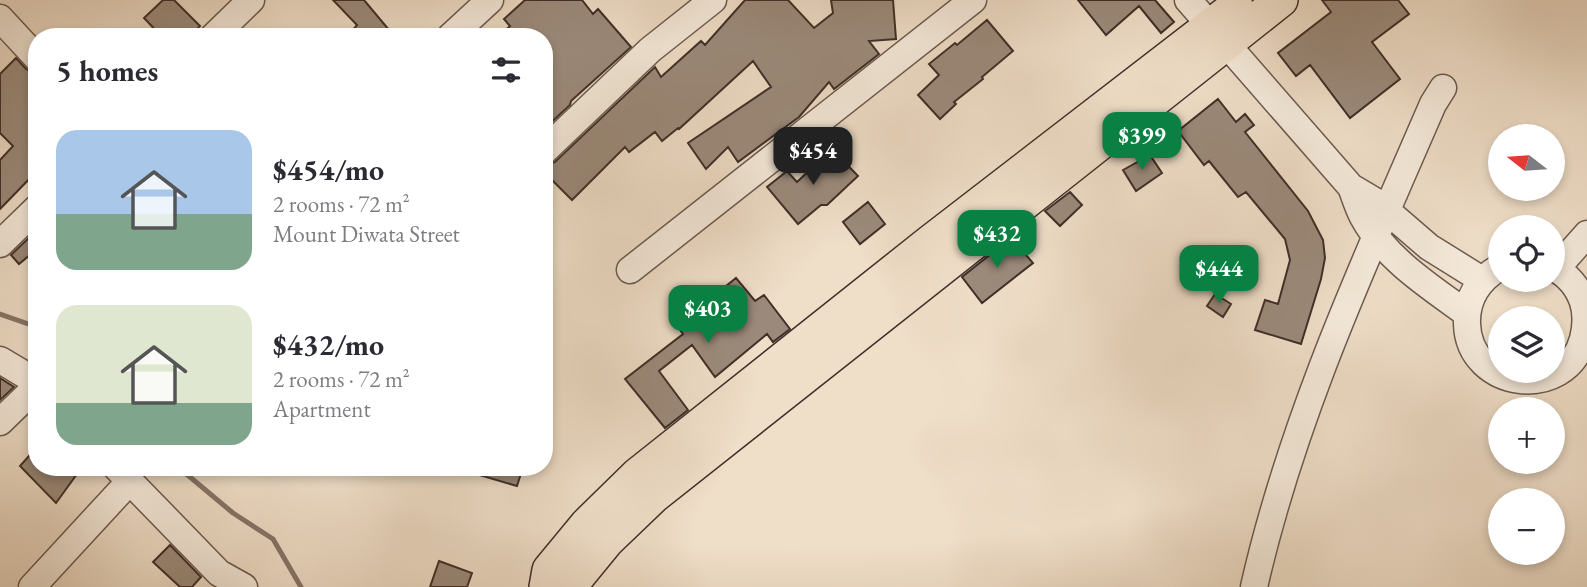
<!DOCTYPE html>
<html lang="en">
<head>
<meta charset="utf-8">
<style>
  :root { --surface:#fff; --page:#f2f2f3; --text:#2b2b33; --muted:#7c7c81; --accent:#0b8043 }
  body { margin:0; font-family:"EB Garamond",serif; background:var(--page); color:var(--text); height:100vh; display:flex; flex-direction:column; font-size:26px; white-space:nowrap }
  * { box-sizing:border-box; margin:0 }
  p { font-size:23px; color:var(--muted) }
  .icon { flex:none; width:38px; height:38px; fill:none; stroke:currentColor; stroke-width:2; stroke-linecap:round; stroke-linejoin:round }
  .map { position:relative; flex:1; overflow:hidden }
  .side { position:absolute; left:28px; top:28px; width:525px; height:448px; display:flex; flex-direction:column; background:var(--surface); border-radius:28px; box-shadow:0 4px 10px #0003 }
  .side>* { flex:none }
  .needle { width:46px; rotate:287deg }
  .buttons { position:absolute; left:1488px; top:124px; display:grid; gap:14px }
  .buttons a { display:grid; place-items:center; width:77px; height:77px; border-radius:50%; background:var(--surface); box-shadow:0 4px 10px #0003; font-size:35px }
  .price { position:absolute; translate:-50% -60px; padding:0 16px; border-radius:14px; background:var(--accent); color:#fff; font-size:23px; line-height:46px; filter:drop-shadow(0 2px 4px #0008) }
  .price::after { content:''; position:absolute; left:50%; top:42px; width:21px; height:16px; margin-left:-10px; background:inherit; clip-path:polygon(0 0,100% 0,50% 100%) }
  .price.on { background:#222; color:#fff }
  ul { padding:0; list-style:none }
  li { display:flex; align-items:center; gap:21px; height:175px; padding:0 28px }
  li span { display:grid; place-items:center; flex:none; width:196px; height:140px; border-radius:21px; color:#555 }
  li>.icon { margin-inline-start:auto }
  span .icon { width:84px; height:84px; fill:#fffc; stroke-width:1 }
  li b { font-size:30px }
  h2 { display:flex; justify-content:space-between; align-items:center; height:84px; padding:0 28px; font-size:30px }
  .map>svg:first-child { display:block }
  .lines { fill:none; stroke-linecap:round; stroke-linejoin:round }
  .stream { stroke:#867468; stroke-width:5 }
  .building { fill:#9b8a7b; stroke:#402e28; stroke-width:2 }
  .minor-casing { stroke:#6c5a50; stroke-width:29 }
  .major-casing { stroke:#402e28; stroke-width:36 }
  .minor { stroke:#f5eadb; stroke-width:26 }
  .major { stroke:#efdec8; stroke-width:33 }
</style>
</head>
<body>
<div class="map">
<svg width="1587" height="587" viewBox="0 0 1587 587">
  <rect width="100%" height="100%" fill="#efdec8"/>
  <filter id="stains"><feTurbulence type="fractalNoise" baseFrequency=".00286" numOctaves="4"/><feColorMatrix values="0 0 0 0 .2 0 0 0 0 .09 0 0 0 0 .02 0 0 0 .5 -.17"/></filter>
  <radialGradient id="worn" r=".72"><stop offset=".6" stop-color="#630" stop-opacity="0"/><stop offset="1" stop-color="#630" stop-opacity=".3"/></radialGradient>
  <g class="lines">
    <path class="stream" d="M0 314 37 327
      M178 467 233 513 273 539 301 587"/>
  </g>
  <path class="building" d="M163 0H174L200 26 189 37H162L144 18Z
    M333 0H364L395 37H347L357 25Z
    M525 0H582L593 14 598 9 631 47 571 101 570 105 544 129V37H498L510 26 504 19Z
    M745 0H788L814 28 833 13 831 0H893L896 39 869 41 879 54 834 89 829 82 799 117 738 162 728 147 706 169 688 143 771 87 753 61 679 129 678 128 662 141 655 132 629 152 625 147 572 200 544 172V166L555 162 655 67 661 77 701 41 705 45Z
    M1078 0H1155L1174 22 1161 33 1139 6 1106 35Z
    M1322 0H1398L1409 14 1372 42 1400 79 1350 118 1310 65 1296 76 1278 53 1331 12Z
    M987 20 1013 51 982 77 983 79 954 102 956 104 940 119 918 95 939 75 929 64 955 43 957 45Z
    M16 58 26 69 37 74V171L0 209V160L13 146 0 133V74Z
    M1218 99 1236 122 1245 114 1254 125 1245 132 1308 211 1323 240 1325 258 1321 279 1301 344 1255 330 1265 300 1278 304 1290 260 1285 239 1246 192 1238 197 1209 161 1204 165 1178 131Z
    M832 149 858 176 827 205H821L798 224 767 187 787 171 797 182Z
    M1150 155 1162 173 1136 191 1123 170Z
    M1070 192 1082 205 1060 226 1045 211Z
    M868 202 885 224 860 244 843 222Z
    M37 230V249L19 264 11 255Z
    M1011 238 1033 263 982 303 962 277Z
    M736 278 755 301 764 295 790 329 773 342 767 334 715 377 692 345 659 371 688 410 665 428 625 379 683 334 677 326Z
    M1215 294 1231 304 1223 317 1207 306Z
    M0 378 14 387 0 400Z
    M37 447V467H82L56 503 20 466Z
    M467 467H523L517 486 466 471Z
    M170 545 201 577 192 587H180L153 562Z
    M439 561 472 573 467 587H430Z"/>
  <g class="lines">
    <g class="minor-casing">
      <path id="minor" d="M1188 0 1351 187 1378 203 1429 247 1482 280
        M0 18 37 58
        M213 37 251 0
        M450 37 490 0
        M544 151 650 50 713 0
        M1351 187C1355 197 1358 208 1363 217 1386 259 1429 286 1466 313
        M0 244 37 208
        M1500 267C1478 280 1466 299 1467 324 1469 390 1566 402 1583 339 1586 327 1587 315 1583 302 1578 287 1567 274 1552 267
        M1556 269 1587 234
        M630 270 973 0
        M0 360 37 382
        M0 422 37 386
        M116 467 219 573 244 587
        M32 587 129 482
        M1254 587C1292 419 1365 261 1433 104L1443 88"/>
    </g>
    <g class="major-casing">
      <path id="major" d="M546 587 549 570 587 524 637 475 930 242 1236 6
        M566 587 571 585 607 541 654 496 1281 0"/>
    </g>
    <use href="#minor" class="minor"/>
    <use href="#major" class="major"/>
  </g>
  <rect width="100%" height="100%" filter="url(#stains)"/>
  <rect width="100%" height="100%" fill="url(#worn)"/>
</svg>
<div class="buttons">
<a><svg class="needle" viewBox="-14 -14 28 28"><path d="M0-13l5 13h-10z" fill="#e53935"/><path d="M0 13l5-13h-10z" fill="#7c7c81"/></svg></a>
<a><svg class="icon" aria-label="locate" viewBox="0 0 24 24"><circle cx="12" cy="12" r="6"/><path d="M12 2v4M12 18v4M2 12h4M18 12h4"/></svg></a>
<a><svg class="icon" aria-label="layers" viewBox="0 0 24 24"><path d="M12 4l9 5-9 5-9-5zM3 14l9 5 9-5"/></svg></a>
<a>+</a>
<a>−</a>
</div>
<b class="price" style="left:1142px;top:172px">$399</b>
<b class="price on" style="left:813px;top:187px">$454</b>
<b class="price" style="left:997px;top:270px">$432</b>
<b class="price" style="left:1219px;top:305px">$444</b>
<b class="price" style="left:708px;top:345px">$403</b>
<section class="side">
<h2>5 homes<svg class="icon" aria-label="filters" viewBox="0 0 24 24"><path d="M4 7h16M4 17h16"/><circle cx="9" cy="7" r="2"/><circle cx="15" cy="17" r="2"/></svg></h2>
<ul>
<li><span style="background:linear-gradient(#a9c7e8 60%,#7fa58c 0)"><svg class="icon" aria-label="home" viewBox="0 0 24 24"><path d="M3 11l9-7 9 7M6 9v11h12V9"/></svg></span><div><b>$454/mo</b><p>2 rooms · 72 m²</p><p>Mount Diwata Street</p></div></li>
<li><span style="background:linear-gradient(#dfe7d0 70%,#7fa58c 0)"><svg class="icon" aria-label="home" viewBox="0 0 24 24"><path d="M3 11l9-7 9 7M6 9v11h12V9"/></svg></span><div><b>$432/mo</b><p>2 rooms · 72 m²</p><p>Apartment</p></div></li>
</ul>
</section>
</div>
</body>
</html>
